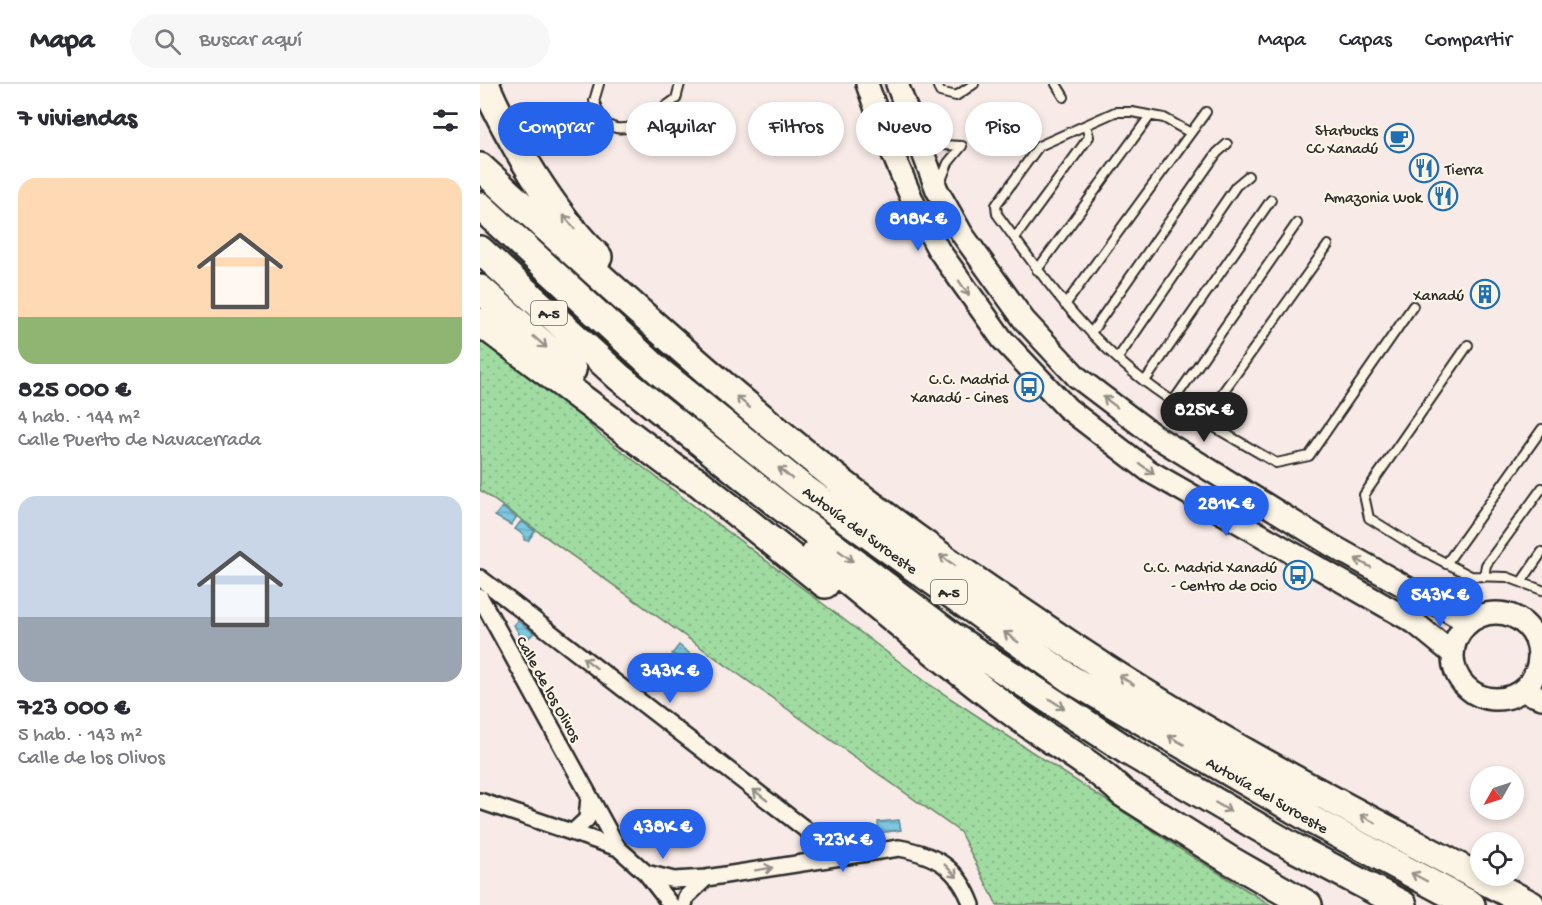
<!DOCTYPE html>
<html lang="es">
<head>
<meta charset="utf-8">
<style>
  :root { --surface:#fff; --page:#f7f7f7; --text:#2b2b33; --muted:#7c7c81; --line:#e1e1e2; --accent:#2563eb }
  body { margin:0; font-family:"Gochi Hand",sans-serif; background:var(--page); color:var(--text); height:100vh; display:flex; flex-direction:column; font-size:22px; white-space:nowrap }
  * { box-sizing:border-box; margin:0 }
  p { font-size:20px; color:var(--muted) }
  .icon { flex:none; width:33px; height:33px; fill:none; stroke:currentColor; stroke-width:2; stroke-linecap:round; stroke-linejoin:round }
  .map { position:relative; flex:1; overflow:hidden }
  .side { display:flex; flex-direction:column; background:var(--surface); width:480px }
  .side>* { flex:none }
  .hud { position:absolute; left:18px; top:18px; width:570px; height:54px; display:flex; gap:12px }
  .needle { width:39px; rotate:231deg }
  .fabs { position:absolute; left:990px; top:682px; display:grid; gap:12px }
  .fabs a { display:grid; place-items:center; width:54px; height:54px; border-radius:50%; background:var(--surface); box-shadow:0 3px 9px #0003; font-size:30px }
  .price { position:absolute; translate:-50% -51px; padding:0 14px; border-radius:21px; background:var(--accent); color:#fff; font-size:20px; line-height:39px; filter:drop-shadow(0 2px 3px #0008) }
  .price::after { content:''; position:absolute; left:50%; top:36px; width:18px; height:14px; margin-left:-9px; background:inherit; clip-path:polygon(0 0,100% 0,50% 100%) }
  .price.selected { background:#222; color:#fff }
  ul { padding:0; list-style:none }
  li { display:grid; align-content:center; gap:12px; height:318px; padding:0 18px }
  li span { display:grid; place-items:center; height:186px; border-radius:18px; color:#555 }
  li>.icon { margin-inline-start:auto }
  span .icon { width:108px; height:108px; fill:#fffc; stroke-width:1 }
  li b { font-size:26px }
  h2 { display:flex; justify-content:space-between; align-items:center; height:72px; padding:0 18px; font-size:26px }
  .chip { padding:0 21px; border-radius:27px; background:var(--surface); box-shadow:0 3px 9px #0003; font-size:21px; line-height:54px }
  .chip.selected { background:var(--accent); color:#fff }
  header { display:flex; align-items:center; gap:36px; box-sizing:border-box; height:84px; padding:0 30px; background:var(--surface); border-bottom:2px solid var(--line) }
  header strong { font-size:28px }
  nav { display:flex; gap:33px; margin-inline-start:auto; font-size:21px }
  .search { width:420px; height:54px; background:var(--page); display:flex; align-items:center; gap:15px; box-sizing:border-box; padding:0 21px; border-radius:33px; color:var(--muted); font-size:22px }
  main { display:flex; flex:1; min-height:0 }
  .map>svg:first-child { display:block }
  .grass { fill:url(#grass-dots); stroke:#668366; stroke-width:1.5 }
  .water { fill:url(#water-rules); stroke:#5d8997; stroke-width:1.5 }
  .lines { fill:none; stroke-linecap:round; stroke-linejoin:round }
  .lane-casing { stroke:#2b2b2b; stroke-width:12 }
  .street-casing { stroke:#2b2b2b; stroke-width:20 }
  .secondary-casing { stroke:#2b2b2b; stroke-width:26 }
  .highway-casing { stroke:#2b2b2b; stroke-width:32 }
  .lane { stroke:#fcf5e5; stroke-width:8 }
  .street { stroke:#fcf5e5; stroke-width:15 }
  .secondary { stroke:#fcf5e5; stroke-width:21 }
  .highway { stroke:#fcf5e5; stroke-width:27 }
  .oneway { stroke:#949088 }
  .labels { text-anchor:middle; stroke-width:4.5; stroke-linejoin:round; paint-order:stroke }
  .shield { fill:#fcf5e5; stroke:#6a6863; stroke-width:1.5 }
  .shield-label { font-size:15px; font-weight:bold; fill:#2b2b2b }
  .poi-label { font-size:16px; fill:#2b2b2b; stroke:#fcf5e5; text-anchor:end }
  .street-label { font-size:16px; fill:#2b2b2b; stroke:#fcf5e5 }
</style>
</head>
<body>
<header>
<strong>Mapa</strong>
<div class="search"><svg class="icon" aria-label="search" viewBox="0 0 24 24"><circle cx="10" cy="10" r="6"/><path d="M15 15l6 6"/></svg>Buscar aquí</div>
<nav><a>Mapa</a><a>Capas</a><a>Compartir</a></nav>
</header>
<main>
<section class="side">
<h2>7 viviendas<svg class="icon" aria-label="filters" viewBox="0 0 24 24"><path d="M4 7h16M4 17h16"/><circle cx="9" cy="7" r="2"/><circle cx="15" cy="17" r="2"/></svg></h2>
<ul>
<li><span style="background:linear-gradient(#ffd9b3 75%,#8fb573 0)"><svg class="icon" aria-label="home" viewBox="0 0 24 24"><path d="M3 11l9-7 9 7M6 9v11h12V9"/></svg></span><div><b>825 000 €</b><p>4 hab. · 144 m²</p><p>Calle Puerto de Navacerrada</p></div></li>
<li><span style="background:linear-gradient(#c9d6e8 65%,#9aa5b1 0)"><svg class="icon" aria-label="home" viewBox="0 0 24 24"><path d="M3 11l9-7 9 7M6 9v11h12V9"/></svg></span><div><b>723 000 €</b><p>5 hab. · 143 m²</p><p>Calle de los Olivos</p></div></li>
</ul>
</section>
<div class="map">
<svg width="1062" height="821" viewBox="0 0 1062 821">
  <defs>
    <pattern id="grass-dots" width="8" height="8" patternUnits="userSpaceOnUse" patternTransform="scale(1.5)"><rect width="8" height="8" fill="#a0dba1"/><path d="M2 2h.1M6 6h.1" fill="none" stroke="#8abc8b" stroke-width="1.8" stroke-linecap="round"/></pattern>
    <pattern id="water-rules" width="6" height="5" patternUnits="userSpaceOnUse" patternTransform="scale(1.5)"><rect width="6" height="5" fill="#7ec7df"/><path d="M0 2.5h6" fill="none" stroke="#6dabc0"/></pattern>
  </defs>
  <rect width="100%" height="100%" fill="#f8eae6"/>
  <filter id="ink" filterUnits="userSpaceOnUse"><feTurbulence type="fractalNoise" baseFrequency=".0167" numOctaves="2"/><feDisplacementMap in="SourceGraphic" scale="12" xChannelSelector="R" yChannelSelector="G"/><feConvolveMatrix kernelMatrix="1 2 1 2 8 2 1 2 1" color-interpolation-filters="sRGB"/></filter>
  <g filter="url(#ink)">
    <path class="grass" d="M0 233 118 349 450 601 708 770 791 821H517L480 748 0 406Z"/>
    <path class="water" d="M22 423 36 434 31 441 15 432Z
      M41 437 55 447 48 457 44 456V451L35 445Z
      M38 537 54 549 44 558 34 541Z
      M199 561 214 573 208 579 192 570Z
      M419 736 421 746 399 749 398 738Z"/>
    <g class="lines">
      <g class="lane-casing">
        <path id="lane" d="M119 0 114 17C117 23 120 34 125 38 145 58 179 26 196 15L200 0
          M457 0 460 8 476 12 494 0
          M576 0 584 13
          M709 48 684 34 652 28H635L559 62 516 121 517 130C561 191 604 251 664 297 705 328 752 353 796 379L829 372 933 222
          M441 52 463 61 482 62
          M460 99 468 79 482 62
          M535 154 609 53 606 41
          M557 186 670 32
          M585 221 726 28
          M611 249 737 69 747 60
          M988 261 884 411 889 434 937 464 991 492 1027 493 1062 506
          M638 274 756 102 768 92
          M665 297 791 116
          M694 316 817 139
          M723 336 848 161
          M966 480 1062 345
          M1004 493 1006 481 1062 404
          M1042 497 1062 468"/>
      </g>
      <g class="street-casing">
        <path id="street" d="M0 494 360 772
          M0 513 138 764
          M0 717 138 764 166 789 194 796 226 794 419 764C457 771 478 784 492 821
          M93 748 107 735 109 713
          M166 789 191 821
          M204 821 206 813 226 794"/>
      </g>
      <g class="secondary-casing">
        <path id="secondary" d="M387 0 407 56 434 120 458 165 522 255 587 324 669 387 935 539 973 570
          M417 0 457 106 482 150 544 236 597 293 675 352 851 461 988 538
          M973 572a43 43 0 1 1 86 0a43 43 0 1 1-86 0Z
          M1042 607 1062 614"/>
      </g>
      <g class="highway-casing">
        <path id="highway" d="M5 0C29 56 74 131 118 173
          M0 83C110 184 220 285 336 378 420 446 510 507 599 567 743 663 899 740 1051 821
          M0 122 180 288 319 401 589 594 834 737 991 821
          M0 166 139 293 299 421 473 553 648 667 811 762 923 821
          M0 205 92 286
          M0 238 197 386 218 398 345 500
          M335 470C400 523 465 578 532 628 568 656 611 678 643 709L748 775 828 821"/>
      </g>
      <use href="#lane" class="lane"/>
      <use href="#street" class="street"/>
      <use href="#secondary" class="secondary"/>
      <use href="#highway" class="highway"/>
    </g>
    <defs><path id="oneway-shaft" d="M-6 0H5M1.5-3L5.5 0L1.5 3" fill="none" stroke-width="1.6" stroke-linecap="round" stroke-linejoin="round" transform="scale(1.5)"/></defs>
    <g class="oneway">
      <use href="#oneway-shaft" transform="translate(89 138) rotate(-129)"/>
      <use href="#oneway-shaft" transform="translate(484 204) rotate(55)"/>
      <use href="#oneway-shaft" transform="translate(60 258) rotate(41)"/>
      <use href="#oneway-shaft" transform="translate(263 318) rotate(-140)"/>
      <use href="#oneway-shaft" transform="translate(630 318) rotate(-143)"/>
      <use href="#oneway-shaft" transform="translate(667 385) rotate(35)"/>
      <use href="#oneway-shaft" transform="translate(305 389) rotate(-141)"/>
      <use href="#oneway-shaft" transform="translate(366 472) rotate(37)"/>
      <use href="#oneway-shaft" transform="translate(467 476) rotate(-145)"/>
      <use href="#oneway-shaft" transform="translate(883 479) rotate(-151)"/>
      <use href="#oneway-shaft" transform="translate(531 553) rotate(-144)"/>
      <use href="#oneway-shaft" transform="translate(110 579) rotate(-142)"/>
      <use href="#oneway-shaft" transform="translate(646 596) rotate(-148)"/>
      <use href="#oneway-shaft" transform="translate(577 620) rotate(33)"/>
      <use href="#oneway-shaft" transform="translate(696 656) rotate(-150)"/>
      <use href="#oneway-shaft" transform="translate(280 711) rotate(-142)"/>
      <use href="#oneway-shaft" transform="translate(743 723) rotate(30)"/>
      <use href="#oneway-shaft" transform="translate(888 735) rotate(-152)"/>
      <use href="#oneway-shaft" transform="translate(284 785) rotate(-9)"/>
      <use href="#oneway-shaft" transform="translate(471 787) rotate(45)"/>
      <use href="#oneway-shaft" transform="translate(939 793) rotate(-152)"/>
    </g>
  </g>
  <defs>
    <g id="cafe-ring" transform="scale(1.5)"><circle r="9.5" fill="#fcf5e5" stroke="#1f6fb2" stroke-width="1.5"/><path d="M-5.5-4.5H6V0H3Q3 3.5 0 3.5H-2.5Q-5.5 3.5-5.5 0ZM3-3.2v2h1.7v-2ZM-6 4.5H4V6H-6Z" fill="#1f6fb2"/></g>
    <g id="restaurant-ring" transform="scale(1.5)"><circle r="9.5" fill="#fcf5e5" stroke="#1f6fb2" stroke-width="1.5"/><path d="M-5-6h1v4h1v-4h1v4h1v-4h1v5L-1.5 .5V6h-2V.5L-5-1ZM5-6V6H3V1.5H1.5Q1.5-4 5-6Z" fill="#1f6fb2"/></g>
    <g id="building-ring" transform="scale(1.5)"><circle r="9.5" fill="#fcf5e5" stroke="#1f6fb2" stroke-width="1.5"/><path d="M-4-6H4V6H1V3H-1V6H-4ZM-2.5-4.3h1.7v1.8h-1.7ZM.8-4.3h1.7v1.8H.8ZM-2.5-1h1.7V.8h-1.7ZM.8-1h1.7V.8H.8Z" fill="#1f6fb2"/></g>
    <g id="bus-ring" transform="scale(1.5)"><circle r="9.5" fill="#fcf5e5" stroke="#1f6fb2" stroke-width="1.5"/><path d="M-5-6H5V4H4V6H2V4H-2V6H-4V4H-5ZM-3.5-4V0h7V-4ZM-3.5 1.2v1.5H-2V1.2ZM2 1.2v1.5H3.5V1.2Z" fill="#1f6fb2"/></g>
  </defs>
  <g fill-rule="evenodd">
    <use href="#cafe-ring" x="919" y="54"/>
    <use href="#restaurant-ring" x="944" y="84"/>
    <use href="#restaurant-ring" x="963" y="112"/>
    <use href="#building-ring" x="1005" y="210"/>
    <use href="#bus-ring" x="549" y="303"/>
    <use href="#bus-ring" x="818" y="491"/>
  </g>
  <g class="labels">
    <g class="shield">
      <rect x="51" y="217" width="36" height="24" rx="4.5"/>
      <rect x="451" y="496" width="36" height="24" rx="4.5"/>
    </g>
    <g class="shield-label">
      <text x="69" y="234">A-5</text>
      <text x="469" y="513">A-5</text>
    </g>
    <g class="poi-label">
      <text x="898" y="51">Starbucks<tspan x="898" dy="18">CC Xanadú</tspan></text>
      <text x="965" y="90" text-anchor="start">Tierra</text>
      <text x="942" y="118">Amazonia Wok</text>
      <text x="984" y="216">Xanadú</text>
      <text x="528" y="300">C.C. Madrid<tspan x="528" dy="18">Xanadú - Cines</tspan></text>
      <text x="797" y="488">C.C. Madrid Xanadú<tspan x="797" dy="18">- Centro de Ocio</tspan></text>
    </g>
    <g class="street-label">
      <text transform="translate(381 445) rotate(36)" y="6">Autovía del Suroeste</text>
      <text transform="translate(70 604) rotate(61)" y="6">Calle de los Olivos</text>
      <text transform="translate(788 710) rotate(30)" y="6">Autovía del Suroeste</text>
    </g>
  </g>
</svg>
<div class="fabs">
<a><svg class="needle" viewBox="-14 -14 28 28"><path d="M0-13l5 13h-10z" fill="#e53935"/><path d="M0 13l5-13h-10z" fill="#7c7c81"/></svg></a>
<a><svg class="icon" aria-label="locate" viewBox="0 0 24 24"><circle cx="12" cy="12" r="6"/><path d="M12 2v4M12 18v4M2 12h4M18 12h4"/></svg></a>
</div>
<b class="price" style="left:438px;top:168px">818K €</b>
<b class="price selected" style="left:724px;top:359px">825K €</b>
<b class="price" style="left:746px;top:453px">281K €</b>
<b class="price" style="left:960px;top:544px">543K €</b>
<b class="price" style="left:190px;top:620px">343K €</b>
<b class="price" style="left:183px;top:776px">438K €</b>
<b class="price" style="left:363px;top:789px">723K €</b>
<div class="hud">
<a class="chip selected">Comprar</a>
<a class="chip">Alquilar</a>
<a class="chip">Filtros</a>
<a class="chip">Nuevo</a>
<a class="chip">Piso</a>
</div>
</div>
</main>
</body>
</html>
